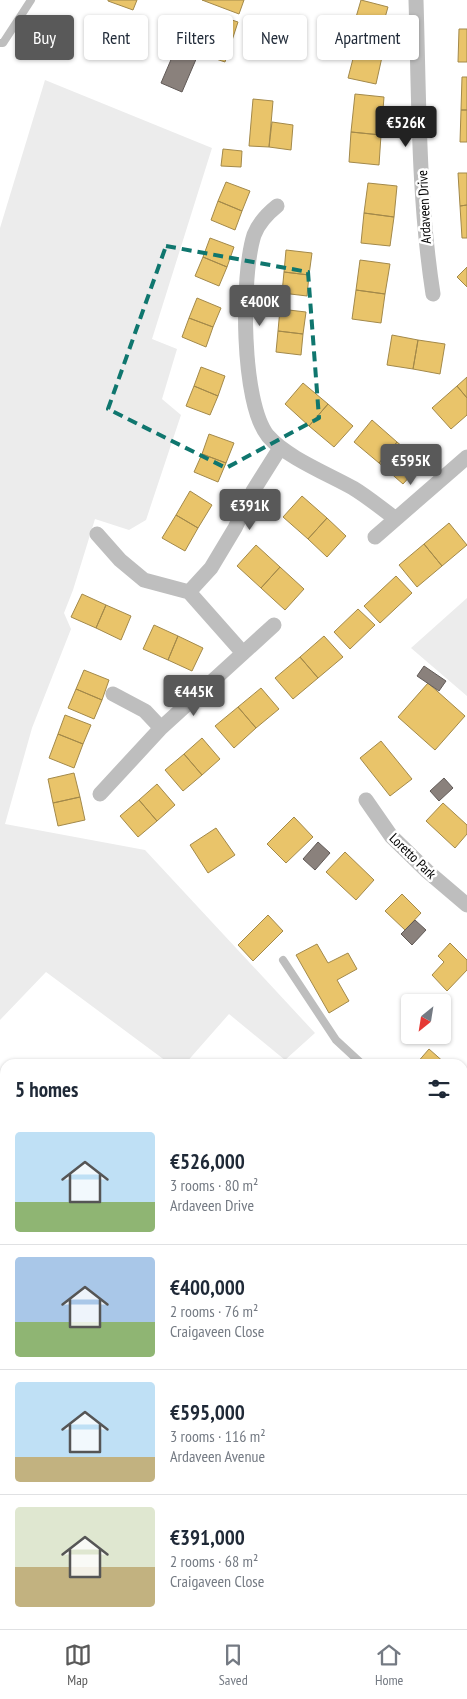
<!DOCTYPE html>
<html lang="en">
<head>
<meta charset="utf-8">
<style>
  :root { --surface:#fff; --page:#f2f2f3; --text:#1f2937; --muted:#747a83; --line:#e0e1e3; --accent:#595959 }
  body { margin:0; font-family:"PT Sans Narrow",sans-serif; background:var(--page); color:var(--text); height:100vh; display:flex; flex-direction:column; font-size:19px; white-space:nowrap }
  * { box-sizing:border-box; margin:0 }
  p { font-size:16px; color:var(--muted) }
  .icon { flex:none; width:28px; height:28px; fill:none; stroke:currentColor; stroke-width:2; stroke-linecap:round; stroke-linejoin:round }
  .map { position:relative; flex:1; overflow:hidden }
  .details { position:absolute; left:0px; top:1059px; width:468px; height:571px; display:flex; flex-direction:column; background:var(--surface); border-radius:15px 15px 0 0; box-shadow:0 1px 4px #0004 }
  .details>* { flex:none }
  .guide { position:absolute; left:15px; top:15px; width:438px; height:45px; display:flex; gap:10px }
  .needle { width:32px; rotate:210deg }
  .controls { position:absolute; left:401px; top:994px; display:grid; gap:10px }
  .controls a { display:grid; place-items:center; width:50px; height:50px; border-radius:5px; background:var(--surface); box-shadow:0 1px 4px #0004; font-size:25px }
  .price { position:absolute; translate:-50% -42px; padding:0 11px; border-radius:5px; background:var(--accent); color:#fff; font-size:16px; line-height:32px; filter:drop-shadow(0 1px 2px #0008) }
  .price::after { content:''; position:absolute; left:50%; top:30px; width:15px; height:11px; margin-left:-8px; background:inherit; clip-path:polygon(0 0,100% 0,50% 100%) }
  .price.current { background:#222; color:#fff }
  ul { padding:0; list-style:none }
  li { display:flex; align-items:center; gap:15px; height:125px; padding:0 15px }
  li+li { border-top:1px solid var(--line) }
  li span { display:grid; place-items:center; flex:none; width:140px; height:100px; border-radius:5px; color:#555 }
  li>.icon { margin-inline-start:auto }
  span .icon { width:60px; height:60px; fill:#fffc; stroke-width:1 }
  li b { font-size:21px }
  h2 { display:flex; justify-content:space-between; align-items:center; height:60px; padding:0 15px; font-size:21px }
  .chip { padding:0 18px; border-radius:5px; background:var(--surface); box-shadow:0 1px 4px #0004; font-size:18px; line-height:45px }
  .chip.current { background:var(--accent); color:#fff }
  .dock { display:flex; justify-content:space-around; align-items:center; height:70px; border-top:1px solid var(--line); background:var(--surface); font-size:14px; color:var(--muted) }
  .dock a { display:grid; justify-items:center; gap:2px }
  .dock .current { color:var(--accent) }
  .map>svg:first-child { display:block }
  .green { fill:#ececec }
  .homes { fill:#e9c46a; stroke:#a3894a }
  .industry { fill:#8a817c; stroke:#615a57 }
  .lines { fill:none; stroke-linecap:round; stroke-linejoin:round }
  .lane { stroke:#bebebe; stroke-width:8 }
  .street { stroke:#bebebe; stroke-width:15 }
  .primary { stroke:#bebebe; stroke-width:25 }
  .marked { fill:none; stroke:#0f766e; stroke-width:4; stroke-dasharray:10 6; stroke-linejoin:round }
  .labels { text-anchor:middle; stroke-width:5; stroke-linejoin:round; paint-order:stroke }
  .street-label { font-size:14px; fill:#000; stroke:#fff }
</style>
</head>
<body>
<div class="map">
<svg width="467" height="1629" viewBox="0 0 467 1629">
  <rect width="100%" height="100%" fill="#fff"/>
  <path class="green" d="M45 80 212 148 152 339 177 349 162 399 181 415 146 520 129 530 95 519 73 590 64 613 71 629 32 728 5 824 145 850 315 1033 285 1060 229 1014 185 1064H170L46 972 0 1020V228Z
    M467 598V696L411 648Z"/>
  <path class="homes" d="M108 0H137L133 10 108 1Z
    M202 0H244L239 14Z
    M361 0 388 7 379 39 352 31Z
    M223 17 238 22 225 62 210 57Z
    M459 29H467V62H458Z
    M355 51 382 57 376 84 348 78Z
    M462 77H467V110H461Z
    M355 94 384 97 381 135 351 132Z
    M253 99 273 101 269 147 249 146Z
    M461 110H467V142H460Z
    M272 122 293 125 291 150 269 147Z
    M351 132 381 135 379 165 349 162Z
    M223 149 242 151 241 167 221 166Z
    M458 173H467V205L460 206Z
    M226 182 250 191 242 211 218 201Z
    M368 183 397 186 394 217 364 213Z
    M218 201 242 211 235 230 211 220Z
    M467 205V238H462L460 206Z
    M364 213 394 217 390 246 361 243Z
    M210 238 234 247 227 267 203 257Z
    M286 250 312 253 309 275 284 272Z
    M203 257 227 267 219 286 195 276Z
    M360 260 390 264 385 294 356 290Z
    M467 267V287L457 277Z
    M284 272 309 275 307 296 282 293Z
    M356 290 385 294 381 323 352 319Z
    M197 298 221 308 213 327 189 318Z
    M280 309 306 312 303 334 278 331Z
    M189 318 213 327 206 347 182 337Z
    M278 331 303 334 301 355 276 352Z
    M392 335 418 340 413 369 387 365Z
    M418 340 445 344 440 374 413 369Z
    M201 367 225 376 218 396 194 386Z
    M467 377V398L457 386Z
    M303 383 328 404 309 426 285 404Z
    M194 386 218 396 210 415 186 406Z
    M457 386 467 398V415L451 429 432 408Z
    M328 404 353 426 334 447 309 426Z
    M372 420 397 442 379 463 354 442Z
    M209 434 234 443 226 463 202 454Z
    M397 442 422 463 403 484 379 463Z
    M202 454 226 463 218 482 194 472Z
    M190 491 212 505 198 528 176 515Z
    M302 496 327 518 308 539 283 517Z
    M176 515 198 528 185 551 162 538Z
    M327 518 346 536 327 557 308 539Z
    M449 523 467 545 442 566 424 544Z
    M424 544 442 566 417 587 399 565Z
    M256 545 280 567 261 588 237 566Z
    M280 567 304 589 285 610 261 588Z
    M396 576 412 593 380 623 364 606Z
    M82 594 106 605 96 628 71 617Z
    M106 605 131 616 121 640 96 628Z
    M358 609 375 625 350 649 334 632Z
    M154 625 178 636 168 660 143 649Z
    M178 636 203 648 192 671 168 660Z
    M324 636 343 657 318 678 300 657Z
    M300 657 318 678 293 699 275 678Z
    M84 670 109 680 102 700 76 689Z
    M428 683 465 716 435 750 398 717Z
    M261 688 279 709 256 728 238 707Z
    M76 689 102 700 94 719 68 708Z
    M238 707 256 728 234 748 215 726Z
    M65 715 91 725 83 744 58 734Z
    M58 734 83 744 74 768 49 758Z
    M202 738 220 759 202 775 184 754Z
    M381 741 412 779 390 796 360 758Z
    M184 754 202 775 183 791 165 770Z
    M74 773 80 797 53 803 48 779Z
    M157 784 175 805 157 821 139 800Z
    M80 797 85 820 58 826 53 803Z
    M139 800 157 821 138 837 120 816Z
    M443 803 467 825V834L455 848 426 821Z
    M294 817 313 837 286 863 267 844Z
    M216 828 235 855 208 873 190 845Z
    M345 852 374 880 356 900 326 872Z
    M402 894 421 913 405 930 385 911Z
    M268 915 283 931 253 961 238 945Z
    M450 943 467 960V970L447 991 432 975 444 962 438 956Z
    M317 944 328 963 348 953 357 969 337 980 349 1001 329 1013 296 955Z
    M429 1049 446 1064H416Z
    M0 1248 5 1251V1281L0 1279Z
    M5 1462V1493L0 1488V1466Z
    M467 1493V1510L462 1506V1498Z
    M54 1625H74L79 1629H59Z
    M191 1625H220L218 1628 219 1629H195Z
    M338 1625H371L376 1629H335Z"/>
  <path class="industry" d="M176 48 197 57 182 92 161 83Z
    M424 666 446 681 439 691 417 676Z
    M444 778 453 788 439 801 430 791Z
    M318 842 330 853 315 870 303 859Z
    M415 920 426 930 412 945 401 934Z"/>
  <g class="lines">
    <path class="lane" d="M0 43H3L31 0
      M283 960 336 1040 362 1064
      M462 1378 467 1373"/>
    <path class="street" d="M416 0C419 98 418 197 433 294
      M277 206C267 214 259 222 254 235 241 276 241 403 268 436 286 457 328 474 353 488 368 497 382 509 396 519
      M97 534 120 560 144 580 189 592 243 653
      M375 537 467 457
      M189 592 211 568 235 528 253 491 280 448
      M113 694 145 711 161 728
      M100 794 161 728 274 625
      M366 800 391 836 427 871 467 905
      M0 1202 5 1205
      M462 1229 467 1232"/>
    <path class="primary" d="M462 1157 467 1152
      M0 1596 5 1590"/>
  </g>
  <path class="marked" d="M166 246 308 272 319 418 226 468 108 409Z"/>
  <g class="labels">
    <g class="street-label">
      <text transform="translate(424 207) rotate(-93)" y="5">Ardaveen Drive</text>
      <text transform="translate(413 856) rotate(44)" y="5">Loretto Park</text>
    </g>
  </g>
</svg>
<div class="controls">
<a><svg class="needle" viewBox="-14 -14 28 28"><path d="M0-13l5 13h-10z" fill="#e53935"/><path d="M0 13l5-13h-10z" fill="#747a83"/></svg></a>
</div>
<b class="price current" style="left:406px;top:148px">€526K</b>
<b class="price" style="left:260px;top:327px">€400K</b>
<b class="price" style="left:411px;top:486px">€595K</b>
<b class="price" style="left:250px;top:531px">€391K</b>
<b class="price" style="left:194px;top:717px">€445K</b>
<div class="guide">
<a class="chip current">Buy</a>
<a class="chip">Rent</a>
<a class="chip">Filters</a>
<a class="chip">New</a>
<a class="chip">Apartment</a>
</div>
<section class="details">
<h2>5 homes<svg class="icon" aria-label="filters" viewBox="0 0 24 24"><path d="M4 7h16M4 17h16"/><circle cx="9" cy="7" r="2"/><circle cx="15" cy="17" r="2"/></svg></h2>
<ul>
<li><span style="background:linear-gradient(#bfe0f5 70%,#8fb573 0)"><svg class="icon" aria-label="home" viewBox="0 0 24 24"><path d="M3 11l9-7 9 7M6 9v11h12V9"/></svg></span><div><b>€526,000</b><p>3 rooms · 80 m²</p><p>Ardaveen Drive</p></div></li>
<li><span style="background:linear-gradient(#a9c7e8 65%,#8fb573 0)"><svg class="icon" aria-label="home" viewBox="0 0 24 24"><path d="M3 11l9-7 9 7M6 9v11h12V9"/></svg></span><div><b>€400,000</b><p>2 rooms · 76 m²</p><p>Craigaveen Close</p></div></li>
<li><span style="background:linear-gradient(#bfe0f5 75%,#c2b280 0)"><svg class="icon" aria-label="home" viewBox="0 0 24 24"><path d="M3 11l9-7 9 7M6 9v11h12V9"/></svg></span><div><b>€595,000</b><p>3 rooms · 116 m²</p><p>Ardaveen Avenue</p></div></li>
<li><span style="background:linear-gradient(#dfe7d0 60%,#c2b280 0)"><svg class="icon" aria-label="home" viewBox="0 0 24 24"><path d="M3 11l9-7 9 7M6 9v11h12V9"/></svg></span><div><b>€391,000</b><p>2 rooms · 68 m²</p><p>Craigaveen Close</p></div></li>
</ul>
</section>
</div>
<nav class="dock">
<a class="current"><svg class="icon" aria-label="map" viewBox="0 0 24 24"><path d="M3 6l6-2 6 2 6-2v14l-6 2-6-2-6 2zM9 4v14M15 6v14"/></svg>Map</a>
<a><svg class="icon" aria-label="saved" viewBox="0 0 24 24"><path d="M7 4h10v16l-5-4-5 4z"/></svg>Saved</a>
<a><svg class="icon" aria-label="home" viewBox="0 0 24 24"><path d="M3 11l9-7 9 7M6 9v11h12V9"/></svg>Home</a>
</nav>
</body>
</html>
